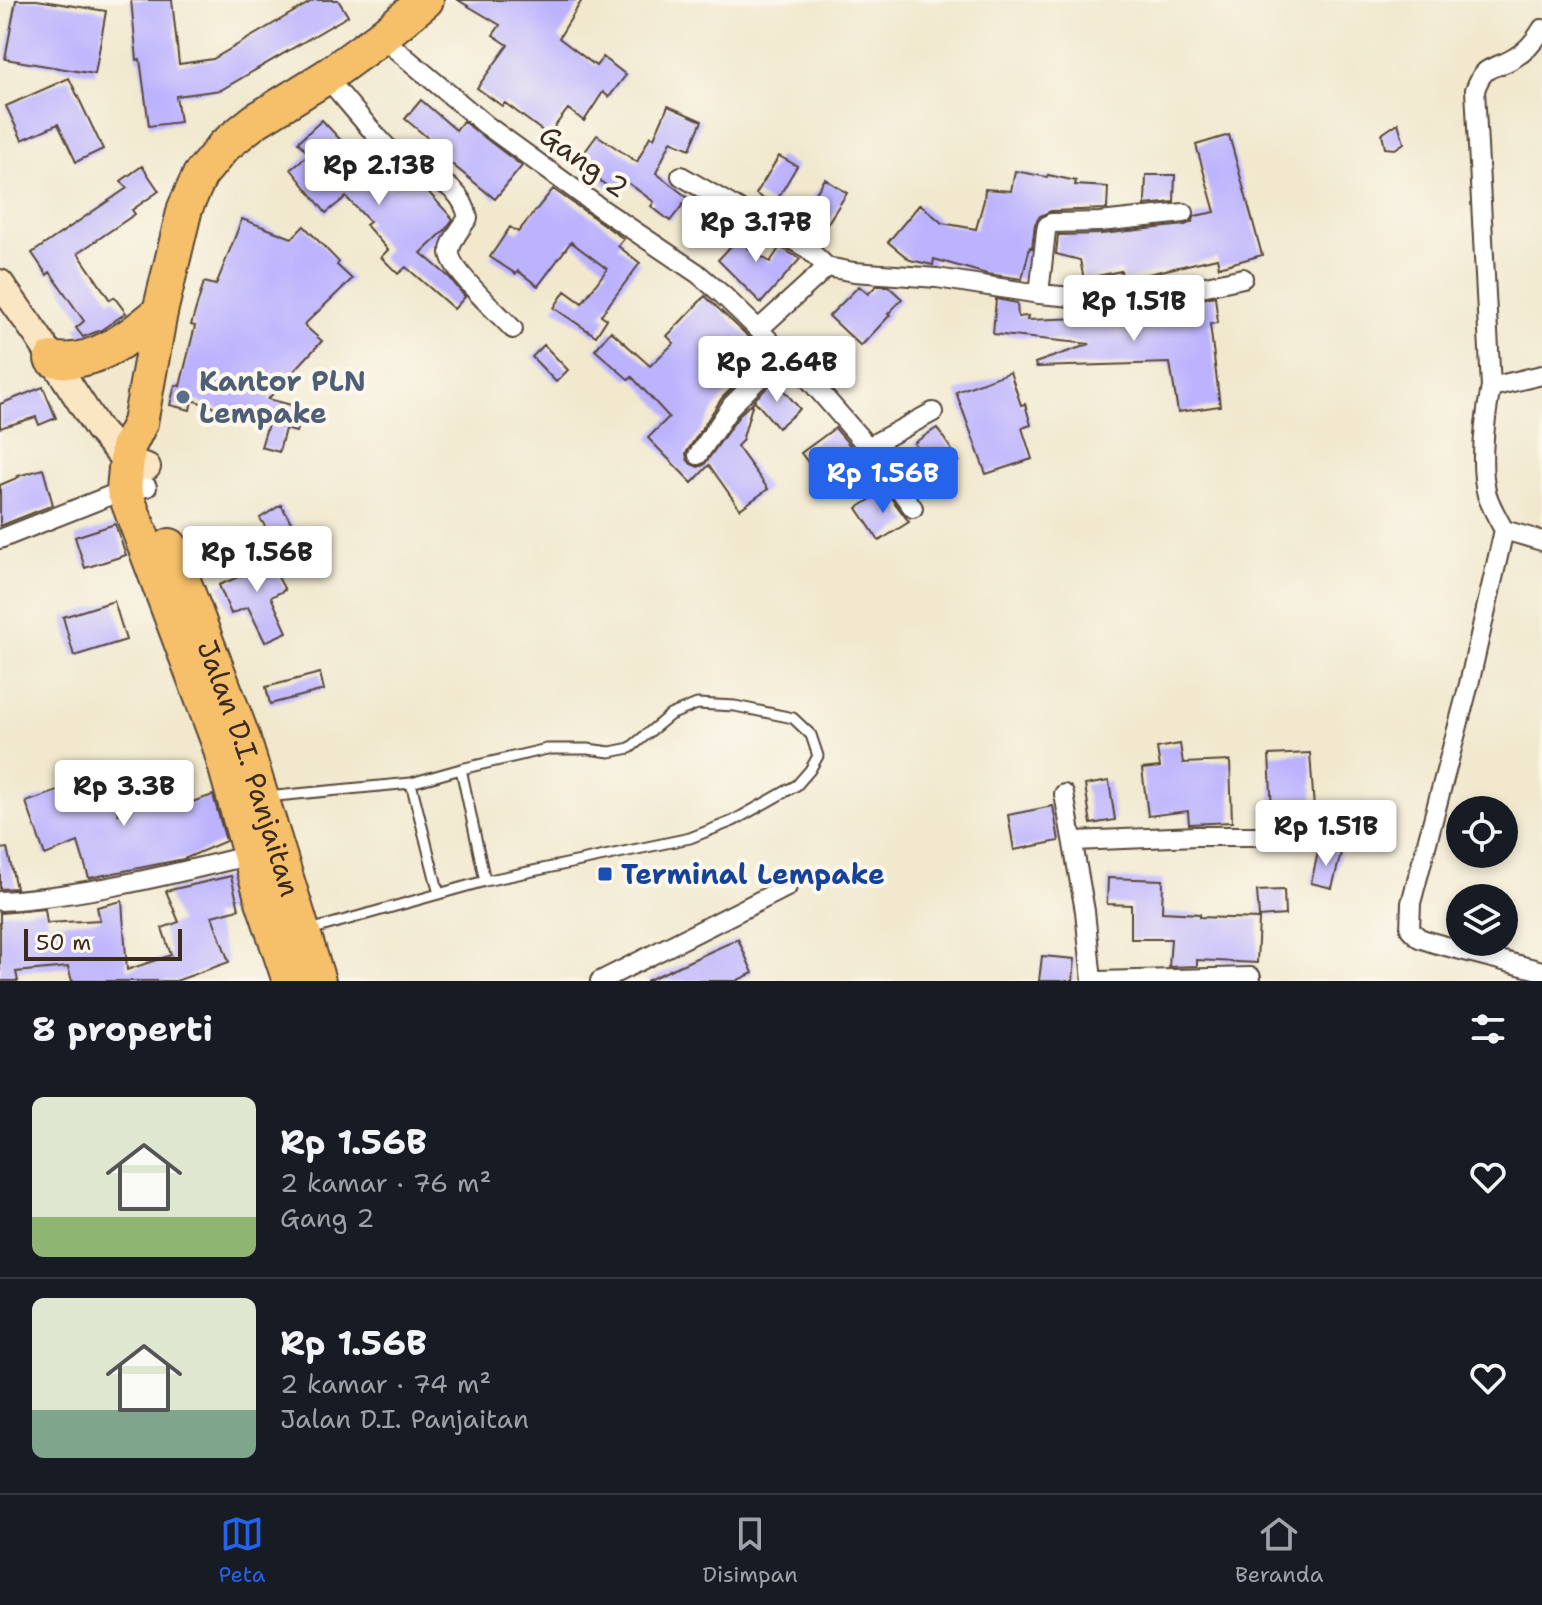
<!DOCTYPE html>
<html lang="id">
<head>
<meta charset="utf-8">
<style>
  :root { --surface:#171b24; --page:#20242c; --text:#f1f3f6; --muted:#9ea1a6; --line:#363941; --accent:#2563eb }
  body { margin:0; font-family:"Shantell Sans",sans-serif; background:var(--page); color:var(--text); height:100vh; display:flex; flex-direction:column; font-size:30px; white-space:nowrap }
  * { box-sizing:border-box; margin:0 }
  p { font-size:26px; color:var(--muted) }
  .icon { flex:none; width:44px; height:44px; fill:none; stroke:currentColor; stroke-width:2; stroke-linecap:round; stroke-linejoin:round }
  .map { position:relative; height:981px; overflow:hidden }
  .side { display:flex; flex-direction:column; background:var(--surface); flex:1 }
  .side>* { flex:none }
  .buttons { position:absolute; left:1446px; top:796px; display:grid; gap:16px }
  .buttons a { display:grid; place-items:center; width:72px; height:72px; border-radius:50%; background:var(--surface); box-shadow:0 4px 12px #0003; font-size:40px }
  .scale { position:absolute; left:24px; bottom:20px; width:158px; box-sizing:border-box; padding-left:8px; border:4px solid #3b2a1e; border-top:0; font-size:22px; line-height:28px; white-space:nowrap; color:#3b2a1e; -webkit-text-stroke:6px #fbf7ec; paint-order:stroke }
  .price { position:absolute; translate:-50% -68px; padding:0 18px; border-radius:8px; background:#fff; color:#222; font-size:26px; line-height:52px; filter:drop-shadow(0 2px 4px #0008) }
  .price::after { content:''; position:absolute; left:50%; top:48px; width:24px; height:18px; margin-left:-12px; background:inherit; clip-path:polygon(0 0,100% 0,50% 100%) }
  .price.on { background:var(--accent); color:#fff }
  ul { padding:0; list-style:none }
  li { display:flex; align-items:center; gap:24px; height:200px; padding:0 32px }
  li+li { border-top:2px solid var(--line) }
  li span { display:grid; place-items:center; flex:none; width:224px; height:160px; border-radius:12px; color:#555 }
  li>.icon { margin-inline-start:auto }
  span .icon { width:96px; height:96px; fill:#fffc; stroke-width:1 }
  li b { font-size:34px }
  h2 { display:flex; justify-content:space-between; align-items:center; height:96px; padding:0 32px; font-size:34px }
  .menu { display:flex; justify-content:space-around; align-items:center; height:112px; border-top:2px solid var(--line); background:var(--surface); font-size:22px; color:var(--muted) }
  .menu a { display:grid; justify-items:center; gap:4px }
  .menu .on { color:var(--accent) }
  .map>svg:first-child { display:block }
  .building { fill:#bcb2fe }
  .lines { fill:none; stroke-linecap:round; stroke-linejoin:round }
  .lane-casing { stroke:#564638; stroke-width:13 }
  .street-casing { stroke:#564638; stroke-width:22 }
  .secondary-casing { stroke:#564638; stroke-width:30 }
  .highway-casing { stroke:#564638; stroke-width:38 }
  .lane { stroke:#fff; stroke-width:9 }
  .street { stroke:#fff; stroke-width:18 }
  .secondary { stroke:#fbe6c4; stroke-width:26 }
  .highway { stroke:#f6c06b; stroke-width:34 }
  .service-dot { fill:#5c6f8a; stroke:#fbf7ec; stroke-width:3 }
  .transit-dot { fill:#1a4fb4; stroke:#fbf7ec; stroke-width:3 }
  .labels { text-anchor:middle; stroke-width:8; stroke-linejoin:round; paint-order:stroke }
  .street-label { font-size:28px; fill:#3b2a1e; stroke:#fbf7ec }
  .service-label { font-size:28px; font-weight:bold; fill:#4e5e75; stroke:#fbf7ec; text-anchor:start }
  .transit-label { font-size:28px; font-weight:bold; fill:#164399; stroke:#fbf7ec; text-anchor:start }
</style>
</head>
<body>
<div class="map">
<svg width="1542" height="981" viewBox="0 0 1542 981">
  <rect width="100%" height="100%" fill="#fbf7ec"/>
  <filter id="ink" filterUnits="userSpaceOnUse"><feTurbulence type="fractalNoise" baseFrequency=".0125" numOctaves="2"/><feDisplacementMap in="SourceGraphic" scale="16" xChannelSelector="R" yChannelSelector="G"/><feConvolveMatrix kernelMatrix="1 2 1 2 8 2 1 2 1" color-interpolation-filters="sRGB"/></filter>
  <filter id="wash" filterUnits="userSpaceOnUse"><feTurbulence type="fractalNoise" baseFrequency=".006" numOctaves="4" result="noise"/><feDisplacementMap in="SourceGraphic" scale="32" xChannelSelector="R" yChannelSelector="G"/><feGaussianBlur stdDeviation="1.8" result="paint"/><feColorMatrix in="noise" values="0 0 0 0 0 0 0 0 0 0 0 0 0 0 0 0 0 1.4 0 .05"/><feComposite in="paint" operator="in"/></filter>
  <g filter="url(#wash)">
    <rect width="100%" height="100%" fill="#f1e8ce"/>
    <g id="blocks">
      <path class="building" d="M16 0H37L106 11 95 74 5 59Z
        M131 0H172L179 64 213 59 314 0H338L348 16 221 90 176 96 180 122 149 126 140 59 137 60Z
        M458 0H582L559 38 596 66 603 57 626 75 609 97 603 92 584 121 568 109 548 135 505 103 502 106 477 88 508 45 493 35 500 25Z
        M69 78 103 149 76 162 58 124 22 140 6 106Z
        M421 100 456 130 463 121 522 166 495 199 438 153 441 149 405 119Z
        M668 106 702 121 690 149 671 141 656 173 688 198 670 221 651 206 654 202 624 180 616 192 576 164 597 135 637 162 650 136 654 138Z
        M322 120 387 190 403 175 423 186 453 219 445 230 421 253 449 277 465 297 454 309 406 267 398 274 381 257 388 250 366 225 370 222 346 197 326 213 291 169 309 154 298 142Z
        M1398 123 1404 143 1395 149 1385 148 1382 134Z
        M1229 135 1262 255 1219 267 1217 258 1123 280 1121 271 1084 279 1080 260 1056 254 1058 235 1101 234 1185 225 1192 222 1195 216 1215 212 1196 145Z
        M779 156 797 166 774 205 756 194Z
        M142 166 159 191 132 210 135 214 78 253 110 300 114 297 126 313 101 330 83 337 76 328 84 321 50 272 47 275 32 253 127 188 121 181Z
        M1015 171 1047 177 1048 175 1076 181 1075 185 1108 187 1107 209 1051 211 1040 216 1035 224 1032 248 1030 247 1022 279 987 274 934 259 933 265 910 260 888 242 920 204 942 223 976 229 984 200 985 189 1011 191Z
        M1146 175H1175L1174 202 1145 205Z
        M825 179 847 193 822 232 800 218Z
        M553 189 624 239 618 246 640 263 601 315 607 319 596 336 554 308 565 291 582 303 607 269 571 242 538 286 518 271 516 274 490 257 510 227 518 232Z
        M242 219 292 238 304 226 339 262 337 265 352 279 304 325 322 341 268 399 303 408 296 432 285 429 279 452 261 447 268 424 192 400 190 410 170 405 175 385 180 386 195 326 191 325 204 282 216 285Z
        M739 223 757 233 748 248 770 262 780 247 800 259 761 303 718 260 735 242 728 236Z
        M859 286 868 294 876 286H888L902 299 888 314 890 315 861 346 829 316Z
        M705 296 767 354 722 398 686 453 687 459 691 464 698 467 704 465 741 413 753 402 742 441 737 446 768 489 740 509 709 465 692 483 648 438 669 417 632 377 629 380 595 350 611 331 650 366 674 343 667 336Z
        M1215 296 1218 323 1210 324 1220 406 1178 412 1170 363 1036 367 1035 363 1090 344 993 334 996 299 1017 303 1018 317 1028 316 1027 320 1111 317V313L1161 311 1160 305 1189 302Z
        M544 345 568 370 556 382 532 357Z
        M1010 372 1021 405 1025 404 1031 425 1022 428 1032 459 986 474 956 392Z
        M776 379 782 384 780 386 800 409 778 428 754 400Z
        M43 387 56 418 39 425 36 417 0 428V404Z
        M835 428 862 459 826 486 801 453Z
        M937 428 959 461 936 476 914 443Z
        M43 469 53 505 0 526V485L19 477 18 476Z
        M885 490 909 522 879 541 857 508Z
        M281 505 295 529 274 541 260 518Z
        M115 524 126 555 85 568 75 537Z
        M261 546 285 590 271 597 287 632 265 642 248 607 231 614 219 585 248 573 240 556Z
        M114 601 126 640 74 656 63 617Z
        M320 673 324 690 270 704 266 687Z
        M1180 744 1183 763 1230 761 1232 822 1189 824 1188 811 1148 816 1142 769 1160 767 1157 748Z
        M1310 753 1314 808 1272 812 1269 755Z
        M106 774 118 814 169 790 177 807 213 795 226 841 184 859 89 878 78 842 45 855 26 802Z
        M1109 781 1115 820 1091 824 1085 785Z
        M1053 806 1059 841 1014 850 1008 815Z
        M7 848 16 888 0 889V849Z
        M1319 848 1341 853 1332 888 1311 883Z
        M231 876 239 909 212 916 229 962 176 981H72L68 967 16 972 18 981H0V913L45 909 47 923 100 920 97 907 122 901 127 970 171 955 162 928 179 922 166 891Z
        M1108 878 1163 880 1162 912 1200 914V917L1259 919 1257 963 1197 960V966L1169 967 1171 939H1131V905L1107 904Z
        M1284 890 1285 915 1259 917 1257 891Z
        M738 939 753 973 736 981H646Z
        M1042 956 1075 959 1073 981H1039Z"/>
    </g>
  </g>
  <g filter="url(#ink)">
    <use href="#blocks" fill-opacity="0" stroke="#564638" stroke-width="2"/>
    <g class="lines">
      <g class="lane-casing">
        <path id="lane" d="M461 769 485 881
          M411 783 439 894
          M266 797 411 783 461 769 547 749H588L610 752 630 748 670 715 697 704 735 706 793 718 811 735 818 756 810 770 797 785 733 821 690 838 485 881 310 930"/>
      </g>
      <g class="street-casing">
        <path id="street" d="M381 37 486 125 603 210 697 273 724 296 807 377 868 447 913 508
          M326 77C346 100 366 125 387 147 396 156 406 164 417 169 441 182 462 188 468 218 462 227 451 240 450 251 448 268 500 315 513 329
          M681 176 808 249 827 267 854 272 937 278 1039 294 1095 299 1188 290 1243 278
          M1039 294 1046 231 1047 226 1051 223 1100 222 1184 213
          M759 329 827 267
          M1542 375 1491 387C1485 418 1479 465 1487 495 1491 507 1498 519 1504 530L1542 541
          M1491 387 1475 90C1485 62 1493 71 1514 58 1527 51 1535 41 1542 29
          M868 447 933 412
          M698 455 732 405 784 354
          M1504 530 1469 684 1411 903 1410 929 1419 938 1434 943 1542 971
          M0 539 124 490 147 487
          M1064 794 1085 911 1092 981
          M1074 841 1197 836H1331
          M0 901C85 896 168 875 251 855
          M600 981 787 887
          M1098 981 1251 977"/>
      </g>
      <g class="secondary-casing">
        <path id="secondary" d="M0 283 37 335 98 429 126 461 147 467"/>
      </g>
      <g class="highway-casing">
        <g id="highway">
          <path d="M52 359C91 368 132 336 160 312"/>
          <path id="s1" d="M170 546 243 739 318 981"/>
          <path d="M290 981 263 901 219 743 124 490 128 447 140 423 160 312 185 208 200 175 224 146 255 121 326 77 381 37 426 0"/>
        </g>
      </g>
      <use href="#lane" class="lane"/>
      <use href="#street" class="street"/>
      <use href="#secondary" class="secondary"/>
      <use href="#highway" class="highway"/>
    </g>
  </g>
  <circle class="service-dot" cx="183" cy="397" r="8"/>
  <rect class="transit-dot" x="597" y="866" width="16" height="16" rx="4"/>
  <g class="labels">
    <g class="street-label">
      <text transform="translate(584 161) rotate(36)" y="10">Gang 2</text>
      <text dy="10" stroke="none"><textPath href="#s1" startOffset="236">Jalan D.I. Panjaitan</textPath></text>
    </g>
    <g class="service-label">
      <text x="199" y="391">Kantor PLN<tspan x="199" dy="32">Lempake</tspan></text>
    </g>
    <g class="transit-label">
      <text x="621" y="884">Terminal Lempake</text>
    </g>
  </g>
</svg>
<div class="buttons">
<a><svg class="icon" aria-label="locate" viewBox="0 0 24 24"><circle cx="12" cy="12" r="6"/><path d="M12 2v4M12 18v4M2 12h4M18 12h4"/></svg></a>
<a><svg class="icon" aria-label="layers" viewBox="0 0 24 24"><path d="M12 4l9 5-9 5-9-5zM3 14l9 5 9-5"/></svg></a>
</div>
<div class="scale">50 m</div>
<b class="price" style="left:379px;top:207px">Rp 2.13B</b>
<b class="price" style="left:756px;top:264px">Rp 3.17B</b>
<b class="price" style="left:1134px;top:343px">Rp 1.51B</b>
<b class="price" style="left:777px;top:404px">Rp 2.64B</b>
<b class="price on" style="left:883px;top:515px">Rp 1.56B</b>
<b class="price" style="left:257px;top:594px">Rp 1.56B</b>
<b class="price" style="left:124px;top:828px">Rp 3.3B</b>
<b class="price" style="left:1326px;top:868px">Rp 1.51B</b>
</div>
<section class="side">
<h2>8 properti<svg class="icon" aria-label="filters" viewBox="0 0 24 24"><path d="M4 7h16M4 17h16"/><circle cx="9" cy="7" r="2"/><circle cx="15" cy="17" r="2"/></svg></h2>
<ul>
<li><span style="background:linear-gradient(#dfe7d0 75%,#8fb573 0)"><svg class="icon" aria-label="home" viewBox="0 0 24 24"><path d="M3 11l9-7 9 7M6 9v11h12V9"/></svg></span><div><b>Rp 1.56B</b><p>2 kamar · 76 m²</p><p>Gang 2</p></div><svg class="icon" aria-label="heart" viewBox="0 0 24 24"><path d="M12 20l-8-8c-3-5 5-10 8-4 3-6 11-1 8 4z"/></svg></li>
<li><span style="background:linear-gradient(#dfe7d0 70%,#7fa58c 0)"><svg class="icon" aria-label="home" viewBox="0 0 24 24"><path d="M3 11l9-7 9 7M6 9v11h12V9"/></svg></span><div><b>Rp 1.56B</b><p>2 kamar · 74 m²</p><p>Jalan D.I. Panjaitan</p></div><svg class="icon" aria-label="heart" viewBox="0 0 24 24"><path d="M12 20l-8-8c-3-5 5-10 8-4 3-6 11-1 8 4z"/></svg></li>
</ul>
</section>
<nav class="menu">
<a class="on"><svg class="icon" aria-label="map" viewBox="0 0 24 24"><path d="M3 6l6-2 6 2 6-2v14l-6 2-6-2-6 2zM9 4v14M15 6v14"/></svg>Peta</a>
<a><svg class="icon" aria-label="saved" viewBox="0 0 24 24"><path d="M7 4h10v16l-5-4-5 4z"/></svg>Disimpan</a>
<a><svg class="icon" aria-label="home" viewBox="0 0 24 24"><path d="M3 11l9-7 9 7M6 9v11h12V9"/></svg>Beranda</a>
</nav>
</body>
</html>
